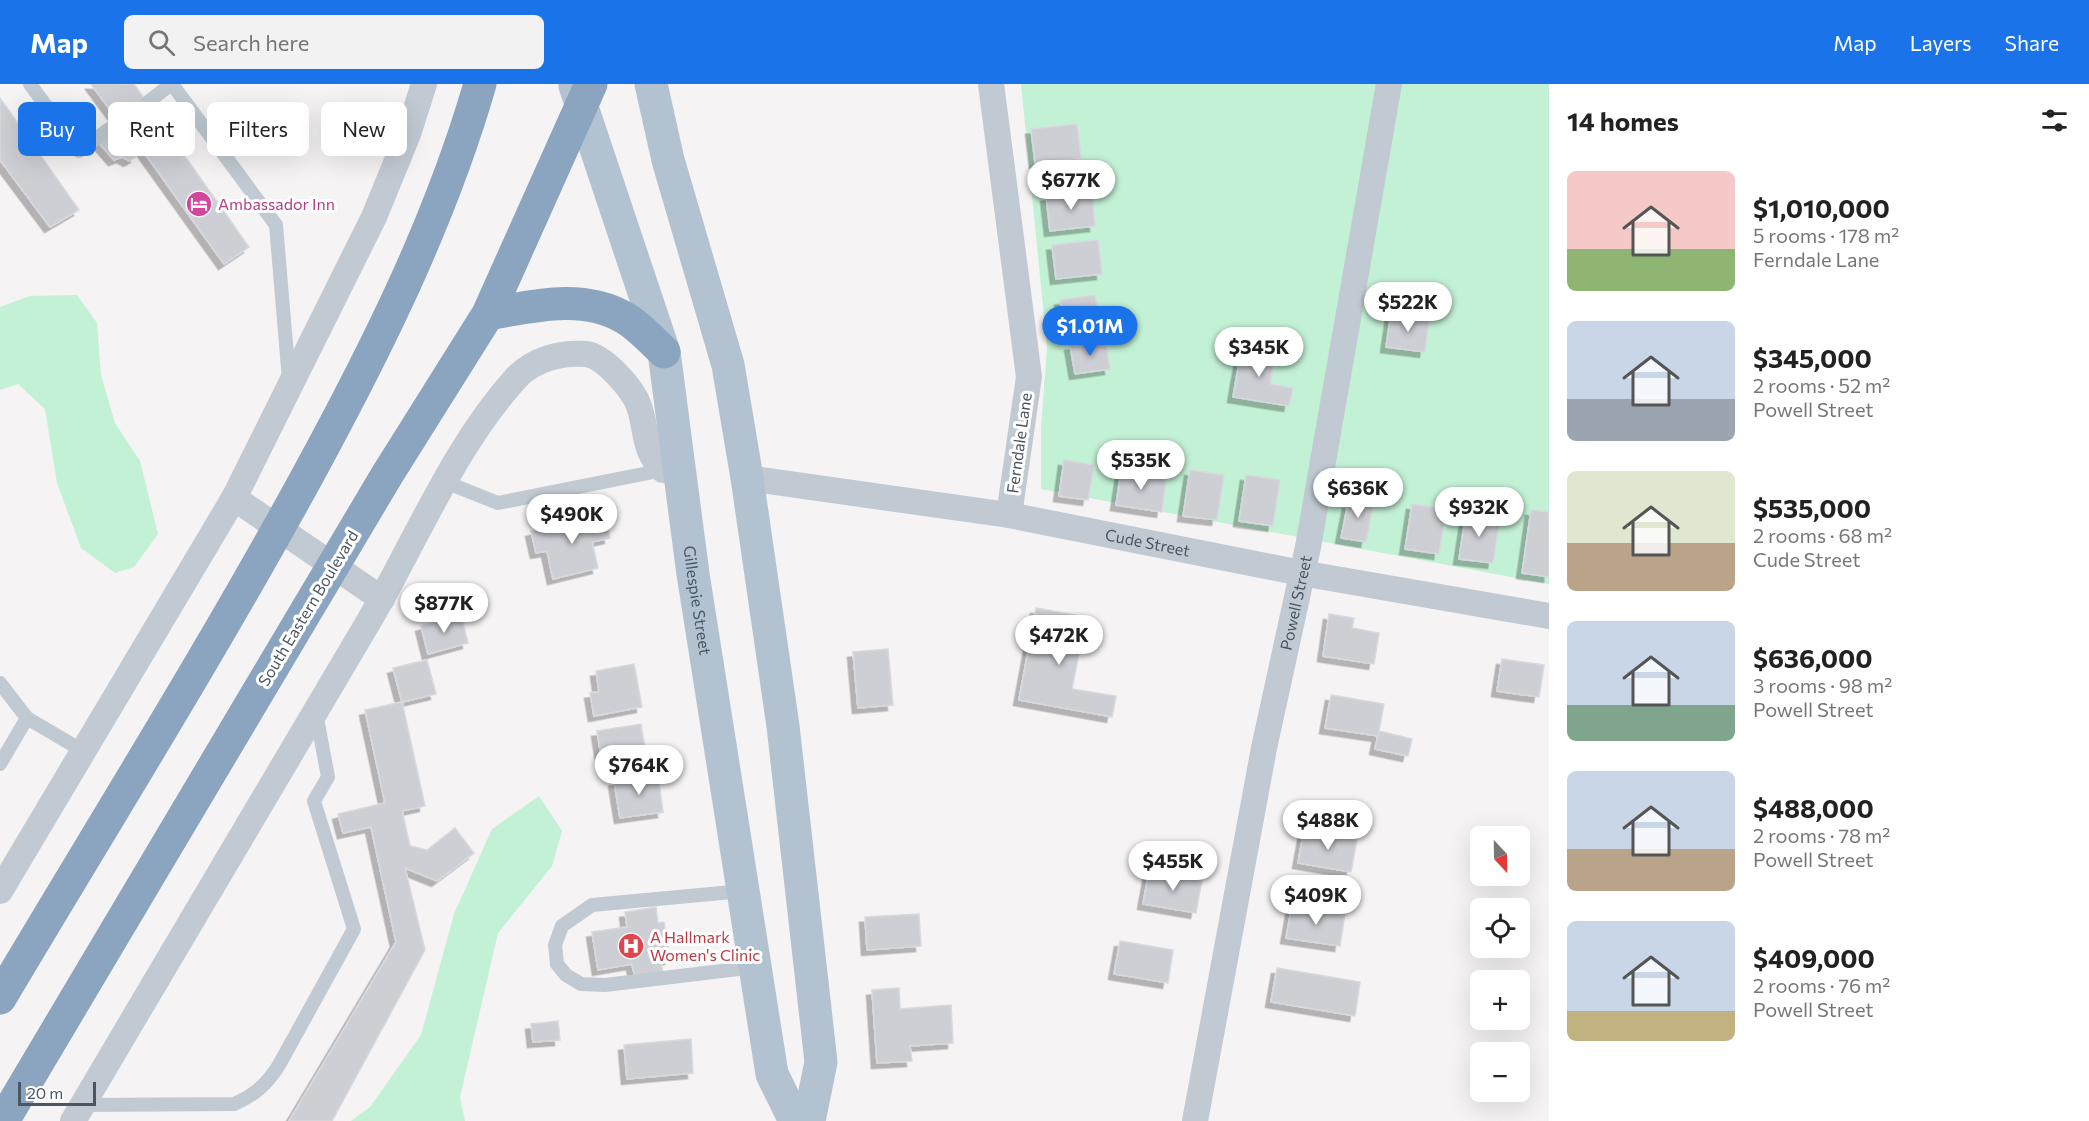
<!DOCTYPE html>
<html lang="en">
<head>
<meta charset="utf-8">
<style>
  :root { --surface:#fff; --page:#f2f2f2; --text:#222; --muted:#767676; --accent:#1a73e8 }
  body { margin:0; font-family:Commissioner,sans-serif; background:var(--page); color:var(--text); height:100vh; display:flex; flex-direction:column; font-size:22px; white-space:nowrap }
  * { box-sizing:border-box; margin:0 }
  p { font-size:20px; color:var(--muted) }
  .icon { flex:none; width:33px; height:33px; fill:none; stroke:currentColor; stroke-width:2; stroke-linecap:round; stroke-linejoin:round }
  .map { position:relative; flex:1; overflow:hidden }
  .drawer { display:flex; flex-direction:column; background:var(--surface); width:540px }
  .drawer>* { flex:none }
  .guide { position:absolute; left:18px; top:18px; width:570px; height:54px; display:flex; gap:12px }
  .needle { width:39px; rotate:158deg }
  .buttons { position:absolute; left:1470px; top:742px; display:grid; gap:12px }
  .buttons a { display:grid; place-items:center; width:60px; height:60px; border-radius:9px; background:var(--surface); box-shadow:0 6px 24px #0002; font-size:30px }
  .scale { position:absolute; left:18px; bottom:15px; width:78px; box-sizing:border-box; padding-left:6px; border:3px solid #4a5661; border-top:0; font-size:16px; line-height:21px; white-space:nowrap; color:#4a5661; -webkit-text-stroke:4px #fff; paint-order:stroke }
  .price { position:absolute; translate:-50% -51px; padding:0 14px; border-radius:21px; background:#fff; color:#222; font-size:20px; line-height:39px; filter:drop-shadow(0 2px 3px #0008) }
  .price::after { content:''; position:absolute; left:50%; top:36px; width:18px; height:14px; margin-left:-9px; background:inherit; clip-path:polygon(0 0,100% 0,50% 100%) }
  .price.on { background:var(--accent); color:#fff }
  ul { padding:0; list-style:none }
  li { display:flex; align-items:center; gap:18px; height:150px; padding:0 18px }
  li span { display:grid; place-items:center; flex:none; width:168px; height:120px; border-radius:9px; color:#555 }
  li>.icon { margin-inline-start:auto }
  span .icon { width:72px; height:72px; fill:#fffc; stroke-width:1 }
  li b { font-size:26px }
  h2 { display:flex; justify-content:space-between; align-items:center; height:72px; padding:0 18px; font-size:26px }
  .tag { padding:0 21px; border-radius:9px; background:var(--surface); box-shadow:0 6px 24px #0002; font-size:21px; line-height:54px }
  .tag.on { background:var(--accent); color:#fff }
  header { display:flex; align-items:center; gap:36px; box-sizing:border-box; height:84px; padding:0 30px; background:var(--accent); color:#fff }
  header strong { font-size:28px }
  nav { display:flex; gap:33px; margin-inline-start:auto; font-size:21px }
  .search { width:420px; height:54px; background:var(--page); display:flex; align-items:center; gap:15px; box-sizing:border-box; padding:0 21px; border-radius:9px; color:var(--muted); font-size:22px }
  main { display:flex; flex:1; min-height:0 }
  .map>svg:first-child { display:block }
  .green { fill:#c3f1d5 }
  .building { fill:#cdcfd5; stroke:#d7d9de; stroke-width:1.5; filter:url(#shadow) }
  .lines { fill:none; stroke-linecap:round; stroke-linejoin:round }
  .lane { stroke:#c1cad2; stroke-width:14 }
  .street { stroke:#c1cad2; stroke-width:26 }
  .primary { stroke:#b3c2d1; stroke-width:33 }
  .highway { stroke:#8ba5c1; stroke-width:33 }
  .labels { text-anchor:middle; stroke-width:6; stroke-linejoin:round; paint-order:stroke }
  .hotel-label { font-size:16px; fill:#b23c85; stroke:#fff; text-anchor:start }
  .street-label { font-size:16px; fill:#4a5661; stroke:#fff }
  .health-label { font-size:16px; fill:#be3a42; stroke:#fff; text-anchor:start }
</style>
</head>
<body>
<header>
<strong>Map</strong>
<div class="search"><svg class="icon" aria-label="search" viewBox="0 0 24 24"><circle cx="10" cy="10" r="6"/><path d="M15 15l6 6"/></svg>Search here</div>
<nav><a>Map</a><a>Layers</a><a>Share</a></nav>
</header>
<main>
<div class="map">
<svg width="1549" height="1037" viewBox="0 0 1549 1037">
  <defs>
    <filter id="shadow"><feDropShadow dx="-5.5" dy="5.5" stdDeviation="0" flood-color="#0004"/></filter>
  </defs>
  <rect width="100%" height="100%" fill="#f5f3f3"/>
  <path class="green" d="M1021 0H1549V500L1041 405V344L1047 263Z
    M77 211 97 239 101 291 115 339 140 377 158 450 134 483 115 489 81 464 57 399 45 325 18 300 0 306V223L30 212Z
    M539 712 562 747 552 782 498 849 460 1013 465 1037H351L370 1023 421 951 454 830 492 745Z"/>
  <path class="building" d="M91 0H134L249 163 224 180 138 60 132 66 136 73 129 77 122 73 114 76 98 58 122 42Z
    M0 14 79 126 50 143 0 76Z
    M1077 40 1081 74 1035 79 1031 45Z
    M1092 107 1095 142 1050 147 1046 112Z
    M1098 156 1102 190 1056 195 1052 161Z
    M1095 211 1100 240 1065 246 1060 216Z
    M1391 229 1429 235 1425 268 1386 263Z
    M1105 255 1110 285 1075 290 1070 261Z
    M1242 261 1276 267 1270 300 1293 304 1289 322 1233 313Z
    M1064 376 1094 381 1088 416 1059 412Z
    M1190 386 1224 391 1217 436 1183 432Z
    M1121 387 1166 393 1162 428 1116 421Z
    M1246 391 1280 396 1273 442 1239 437Z
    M1357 410 1375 413 1366 458 1341 454 1348 419 1355 420Z
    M1412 420 1446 425 1439 470 1405 465Z
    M1531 426 1549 428V493L1522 489Z
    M1466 429 1500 434 1493 479 1459 475Z
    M605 430 610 454 592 458 598 484 553 495 547 467 536 469 531 447Z
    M1036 524 1086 533 1072 605 1116 612 1112 633 1019 616Z
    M1329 530 1354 534 1352 544 1379 549 1374 580 1323 572Z
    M461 531 468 559 428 570 421 542Z
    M888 565 893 621 858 624 853 568Z
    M1502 575 1544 581 1539 613 1497 607Z
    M427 576 436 610 402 618 393 584Z
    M634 580 642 623 594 632 590 609 599 608 596 587Z
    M1331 611 1384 620 1378 652 1325 644Z
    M402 618 425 722 402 727 410 762 427 766 455 744 474 769 437 797 405 784 425 866 332 1037H289L396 858 371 743 343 749 338 730 385 719 365 626Z
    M641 640 647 677 603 684 597 647Z
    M1379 647 1412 655 1408 672 1375 665Z
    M658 691 663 728 620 734 614 697Z
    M1304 746 1357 755 1351 788 1298 779Z
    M1149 787 1202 796 1196 829 1143 820Z
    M1292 821 1345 829 1340 862 1286 854Z
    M656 823 658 839 664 838 670 875 661 877 663 890 635 894 632 880 598 886 592 848 627 843 625 828Z
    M919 830 921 862 867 866 865 833Z
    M1120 857 1173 866 1168 899 1114 890Z
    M1277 884 1360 898 1355 932 1271 918Z
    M899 904 900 925 951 921 953 959 910 962 912 977 877 979 872 906Z
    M558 937 560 956 533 958 531 940Z
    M691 955 693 989 627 995 624 961Z"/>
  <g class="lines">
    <path class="lane" d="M30 0 79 67 119 38
      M172 0 276 141 289 296
      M147 19 171 0
      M445 398 498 419 663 386
      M0 599 27 634
      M0 680 27 634 83 667
      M743 807 592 821 562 842 555 861 557 880 566 891 581 900 605 901 755 883
      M83 1021 234 1020C255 1011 267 1000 279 981L354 845 314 717 328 693 316 629"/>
    <g class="street">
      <path d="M991 0 1029 293 1009 431"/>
      <path id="s1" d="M747 394 1009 431 1301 489 1549 532"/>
      <path d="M234 414 382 515"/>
      <path d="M0 807 234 414 374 133 408 50 424 0"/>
      <path d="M73 1037C173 871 271 704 369 537 416 457 453 364 516 294 534 275 561 268 586 270 604 272 633 305 639 322 648 349 642 364 663 386L682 389"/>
      <path id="s2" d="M1195 1037 1264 664 1308 463 1389 0"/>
    </g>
    <g class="primary">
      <path d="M651 0 668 76 728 281 747 394 783 642 821 978 809 1037"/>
      <path id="s3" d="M575 2 664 268 693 490 772 990 795 1037"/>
    </g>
    <path class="highway" d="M488 230C533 222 583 209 625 234 639 242 652 257 664 268
      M0 914C104 739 212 567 309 389 377 264 440 138 480 0
      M3 1037 387 391 488 230 591 0"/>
  </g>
  <defs>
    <g id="hotel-disc" transform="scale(1.35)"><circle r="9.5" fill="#d1479c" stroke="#fff"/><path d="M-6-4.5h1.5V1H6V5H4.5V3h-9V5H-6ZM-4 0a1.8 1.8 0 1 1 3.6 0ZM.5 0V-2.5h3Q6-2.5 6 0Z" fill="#fff"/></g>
    <g id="hospital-disc" transform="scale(1.35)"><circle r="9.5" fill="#e0444e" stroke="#fff"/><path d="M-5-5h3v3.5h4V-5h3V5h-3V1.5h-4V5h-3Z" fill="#fff"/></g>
  </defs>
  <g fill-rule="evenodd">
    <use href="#hotel-disc" x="199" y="120"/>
    <use href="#hospital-disc" x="631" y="862"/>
  </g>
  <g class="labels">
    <g class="hotel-label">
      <text x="218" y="126">Ambassador Inn</text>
    </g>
    <g class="street-label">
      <text transform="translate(1019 359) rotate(-82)" y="6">Ferndale Lane</text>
      <text dy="6" stroke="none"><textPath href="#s1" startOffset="406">Cude Street</textPath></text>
      <text dy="6" stroke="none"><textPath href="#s3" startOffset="531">Gillespie Street</textPath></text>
      <text dy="6" stroke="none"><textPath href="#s2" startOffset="528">Powell Street</textPath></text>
      <text transform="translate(308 524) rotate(-59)" y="6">South Eastern Boulevard</text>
    </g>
    <g class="health-label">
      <text x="650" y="859">A Hallmark<tspan x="650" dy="18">Women's Clinic</tspan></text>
    </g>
  </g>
</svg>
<div class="buttons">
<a><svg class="needle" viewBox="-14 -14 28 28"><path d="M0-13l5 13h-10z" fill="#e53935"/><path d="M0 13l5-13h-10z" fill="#767676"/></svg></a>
<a><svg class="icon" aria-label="locate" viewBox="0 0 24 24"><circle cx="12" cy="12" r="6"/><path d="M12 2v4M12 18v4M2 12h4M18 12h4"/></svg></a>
<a>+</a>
<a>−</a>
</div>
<div class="scale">20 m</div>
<b class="price" style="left:1071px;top:127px">$677K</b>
<b class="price" style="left:1408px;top:249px">$522K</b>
<b class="price on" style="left:1090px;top:273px">$1.01M</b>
<b class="price" style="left:1259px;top:294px">$345K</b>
<b class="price" style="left:1141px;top:407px">$535K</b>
<b class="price" style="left:1358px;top:435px">$636K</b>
<b class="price" style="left:1479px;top:454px">$932K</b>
<b class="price" style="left:572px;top:461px">$490K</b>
<b class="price" style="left:444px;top:550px">$877K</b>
<b class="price" style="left:1059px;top:582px">$472K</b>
<b class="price" style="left:639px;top:712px">$764K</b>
<b class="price" style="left:1328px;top:767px">$488K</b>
<b class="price" style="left:1173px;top:808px">$455K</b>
<b class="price" style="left:1316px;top:842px">$409K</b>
<div class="guide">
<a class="tag on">Buy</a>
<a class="tag">Rent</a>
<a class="tag">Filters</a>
<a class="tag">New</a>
</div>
</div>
<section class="drawer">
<h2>14 homes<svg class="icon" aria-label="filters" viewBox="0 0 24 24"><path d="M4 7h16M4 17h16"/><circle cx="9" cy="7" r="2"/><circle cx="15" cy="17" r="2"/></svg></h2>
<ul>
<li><span style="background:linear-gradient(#f6c9c9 65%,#8fb573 0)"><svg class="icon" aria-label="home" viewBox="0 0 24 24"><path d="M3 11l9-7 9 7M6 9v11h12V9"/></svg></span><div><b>$1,010,000</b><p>5 rooms · 178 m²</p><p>Ferndale Lane</p></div></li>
<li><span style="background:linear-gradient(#c9d6e8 65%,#9aa5b1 0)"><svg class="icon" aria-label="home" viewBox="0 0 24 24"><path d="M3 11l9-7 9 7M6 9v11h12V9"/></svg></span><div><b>$345,000</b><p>2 rooms · 52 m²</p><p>Powell Street</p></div></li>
<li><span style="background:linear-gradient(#dfe7d0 60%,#b9a48a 0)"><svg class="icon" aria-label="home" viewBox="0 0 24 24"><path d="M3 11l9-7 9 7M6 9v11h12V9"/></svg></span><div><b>$535,000</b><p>2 rooms · 68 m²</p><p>Cude Street</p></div></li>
<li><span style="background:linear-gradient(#c9d6e8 70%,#7fa58c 0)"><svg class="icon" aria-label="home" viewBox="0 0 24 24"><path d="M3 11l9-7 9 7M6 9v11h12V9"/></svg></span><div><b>$636,000</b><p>3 rooms · 98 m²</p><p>Powell Street</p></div></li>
<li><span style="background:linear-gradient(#c9d6e8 65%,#b9a48a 0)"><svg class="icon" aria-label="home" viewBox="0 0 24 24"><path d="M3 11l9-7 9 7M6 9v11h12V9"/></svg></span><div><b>$488,000</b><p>2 rooms · 78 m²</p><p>Powell Street</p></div></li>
<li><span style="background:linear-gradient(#c9d6e8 75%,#c2b280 0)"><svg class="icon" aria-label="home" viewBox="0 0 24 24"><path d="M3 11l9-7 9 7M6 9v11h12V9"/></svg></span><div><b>$409,000</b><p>2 rooms · 76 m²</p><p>Powell Street</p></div></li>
</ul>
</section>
</main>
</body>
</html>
